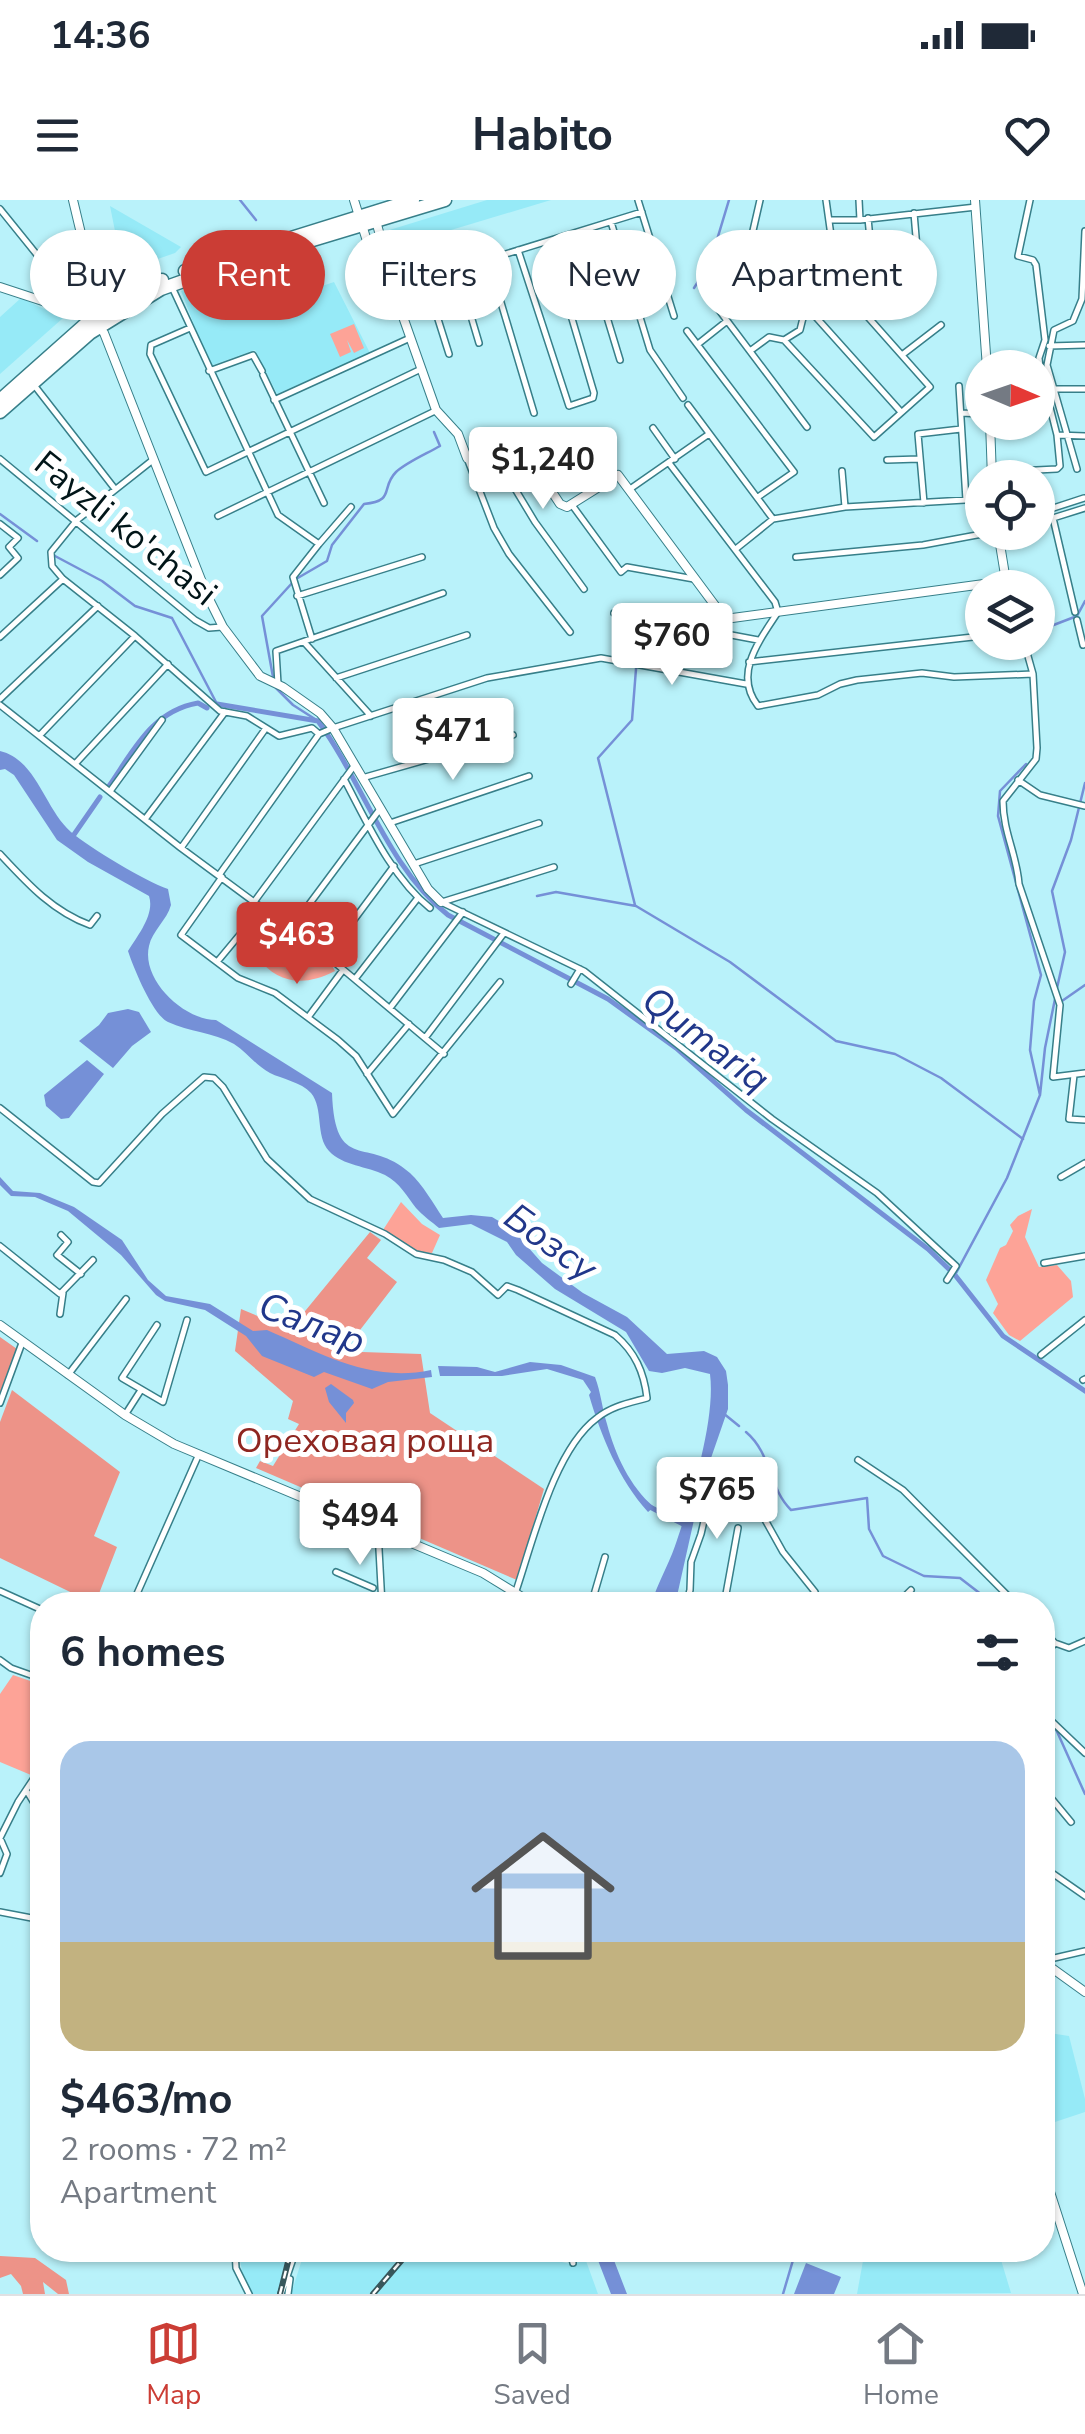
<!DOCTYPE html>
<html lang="en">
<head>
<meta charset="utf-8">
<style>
  :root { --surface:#fff; --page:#f6f6f7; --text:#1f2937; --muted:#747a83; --line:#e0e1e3; --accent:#cb3d35 }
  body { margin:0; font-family:"Nunito Sans",sans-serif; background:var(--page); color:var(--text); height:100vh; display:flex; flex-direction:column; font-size:38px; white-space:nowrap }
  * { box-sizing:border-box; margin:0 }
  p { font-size:32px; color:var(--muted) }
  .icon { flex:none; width:55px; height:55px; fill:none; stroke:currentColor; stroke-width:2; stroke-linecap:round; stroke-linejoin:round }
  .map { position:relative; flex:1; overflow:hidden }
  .panel { position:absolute; left:30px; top:1392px; width:1025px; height:670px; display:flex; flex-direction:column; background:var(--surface); border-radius:40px; box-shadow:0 2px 8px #0004 }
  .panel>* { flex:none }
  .hud { position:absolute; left:30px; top:30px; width:1025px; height:90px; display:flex; gap:20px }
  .needle { width:65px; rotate:92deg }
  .controls { position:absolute; left:965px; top:150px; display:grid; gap:20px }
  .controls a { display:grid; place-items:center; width:90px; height:90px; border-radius:50%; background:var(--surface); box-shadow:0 2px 8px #0004; font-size:50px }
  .price { position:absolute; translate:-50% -85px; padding:0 22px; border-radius:10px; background:#fff; color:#222; font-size:32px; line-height:65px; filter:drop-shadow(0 2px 5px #0008) }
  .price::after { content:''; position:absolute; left:50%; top:60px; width:30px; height:22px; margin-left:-15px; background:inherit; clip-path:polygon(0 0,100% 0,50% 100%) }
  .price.on { background:var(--accent); color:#fff }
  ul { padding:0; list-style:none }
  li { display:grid; align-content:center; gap:20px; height:530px; padding:0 30px }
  li span { display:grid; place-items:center; height:310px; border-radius:30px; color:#555 }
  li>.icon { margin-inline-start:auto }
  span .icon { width:180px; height:180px; fill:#fffc; stroke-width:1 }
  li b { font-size:42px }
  h2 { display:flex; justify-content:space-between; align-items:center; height:120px; padding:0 30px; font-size:42px }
  .pill { padding:0 35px; border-radius:45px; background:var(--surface); box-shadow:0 2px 8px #0004; font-size:35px; line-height:90px }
  .pill.on { background:var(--accent); color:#fff }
  .status { display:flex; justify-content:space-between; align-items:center; height:70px; padding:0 50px; background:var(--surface); direction:ltr }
  .status svg { height:28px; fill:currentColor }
  header { display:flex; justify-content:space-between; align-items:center; height:130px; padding:0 30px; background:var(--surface); font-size:45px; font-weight:700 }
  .tabs { display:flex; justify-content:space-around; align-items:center; height:140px; border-top:2px solid var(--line); background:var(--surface); font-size:28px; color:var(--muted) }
  .tabs a { display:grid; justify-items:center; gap:5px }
  .tabs .on { color:var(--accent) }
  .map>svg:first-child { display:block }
  .built { fill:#96eaf7 }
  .green { fill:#fda397 }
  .forest { fill:#ed9388 }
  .water { fill:#7590d7 }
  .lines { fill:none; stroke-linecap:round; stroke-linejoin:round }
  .stream { stroke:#7590d7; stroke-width:2.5 }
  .canal { stroke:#7590d7; stroke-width:5 }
  .street-casing { stroke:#377f89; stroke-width:8 }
  .secondary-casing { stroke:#377f89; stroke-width:10 }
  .highway-casing { stroke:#377f89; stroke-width:15 }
  .street { stroke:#fff; stroke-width:5 }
  .secondary { stroke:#fff; stroke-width:8 }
  .highway { stroke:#fff; stroke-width:12 }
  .rail-casing { stroke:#38575c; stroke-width:6 }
  .rail { stroke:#fff; stroke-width:2.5; stroke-dasharray:8; stroke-linecap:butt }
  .labels { text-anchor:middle; stroke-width:10; stroke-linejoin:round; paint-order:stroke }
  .street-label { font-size:35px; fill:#011518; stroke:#fff }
  .park-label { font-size:35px; fill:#8e2620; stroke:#fff }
  .water-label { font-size:38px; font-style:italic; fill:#21378a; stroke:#fff }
</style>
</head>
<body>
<div class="status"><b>14:36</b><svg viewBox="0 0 49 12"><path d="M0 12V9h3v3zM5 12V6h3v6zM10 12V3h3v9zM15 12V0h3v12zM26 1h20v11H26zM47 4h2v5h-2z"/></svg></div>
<header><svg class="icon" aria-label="menu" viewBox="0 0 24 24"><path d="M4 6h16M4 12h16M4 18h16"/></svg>Habito<svg class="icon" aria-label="heart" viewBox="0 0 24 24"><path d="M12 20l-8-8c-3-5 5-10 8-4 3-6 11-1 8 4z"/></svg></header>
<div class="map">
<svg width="1085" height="2094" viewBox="0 0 1085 2094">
  <rect width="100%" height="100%" fill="#b9f2fa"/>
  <path class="built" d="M487 0H551L398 46 399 53 390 56 383 32Z
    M110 6 181 47 175 53 123 71Z
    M285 62 295 95 334 82 370 153 277 194 255 150 210 166 181 91Z
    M21 98 63 118 0 174V117Z
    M1043 1832 1069 1836 1085 1899V1912L1043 1926Z
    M238 2050H293L279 2094H252L242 2071Z
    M305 2050H554V2060L570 2064 585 2058 598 2094H291Z
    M865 2050H998L1011 2093 857 2094Z"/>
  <path class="green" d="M354 124 364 148 354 153 347 140 351 152 340 157 330 134Z
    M280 727 329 760 335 771C304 787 278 784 257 757L260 742Z
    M401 1002 422 1024 440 1035 432 1053 416 1052 383 1030Z
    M1032 1009 1025 1037 1039 1067 1057 1065 1071 1081 1073 1097 1020 1141 1009 1135 993 1113 998 1104 986 1080 1000 1048 1006 1045 1013 1031 1010 1025 1018 1016Z
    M13 1475 42 1485V1553L31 1575 0 1562V1494Z"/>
  <path class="forest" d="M370 1032 381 1040 367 1058 397 1082 350 1143 292 1127Z
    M241 1109 286 1128 362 1152 421 1154 430 1213 544 1289 517 1380 256 1268 260 1261 273 1266 299 1224 288 1219 293 1201 235 1151Z
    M0 1137 17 1149 0 1194Z
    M12 1190 120 1272 94 1336 117 1347 95 1404 0 1358V1222Z
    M0 2056 35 2058 66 2080 69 2094H58L43 2082 45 2094H23L21 2086 11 2074 0 2078Z"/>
  <path class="water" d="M0 551C37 560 44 608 71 632 90 648 145 681 168 689L171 705C167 720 152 731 149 746 141 780 184 820 216 820L332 893C335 975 368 935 410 973 423 985 433 1003 443 1018L471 1015 492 1017 512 1029 542 1063 583 1093 627 1117 667 1154 704 1151 717 1157 726 1171 728 1185V1209L702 1284 675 1405H651C657 1384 668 1366 675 1346 690 1302 716 1220 710 1174L685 1168 662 1173 649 1171 626 1132 555 1089 516 1055 507 1042 471 1024 439 1028C432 1022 422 1015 416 1008 406 995 400 983 385 975 367 966 343 966 329 951 315 936 324 909 311 893 301 882 282 879 270 873 255 865 247 852 234 844 213 832 189 832 168 822 153 815 134 769 128 751 138 735 155 714 149 696L88 662 57 640 14 575 5 569 0 570Z
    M128 809 139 812 151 832 132 846 113 868 79 841 99 825 108 813Z
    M87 860 104 874 69 918 61 919 46 906 44 895Z
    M0 977 13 991 40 993 74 1007 122 1040 148 1080 166 1096 210 1104 253 1131 267 1130C320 1153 370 1183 431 1170L432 1177 388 1182 372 1189 324 1172 314 1177 262 1156 246 1136 205 1110 165 1101 156 1095 121 1055 68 1011 35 997 11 996 0 985Z
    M530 1162 561 1165 595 1177C601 1193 602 1208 607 1224 615 1254 630 1287 654 1307L648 1312C619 1280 601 1236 589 1195L591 1192 583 1180 547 1169 502 1176H440L438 1166 477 1167 495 1172Z
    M331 1184 353 1200 354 1203 346 1213V1223L329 1202 325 1188Z
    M594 2050H610L627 2094H611Z
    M806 2063 841 2077 834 2094H794Z"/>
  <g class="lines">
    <path class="stream" d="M240 0 256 20
      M694 88 710 63 729 0
      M0 314 37 341
      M55 356 102 381 135 406 172 418 217 504
      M296 379 327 361 332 345 364 304C396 301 380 288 396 272 407 262 426 254 440 246L434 232
      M1038 431 1077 416 1085 401
      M273 477 262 416 293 382
      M276 488 293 505 318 521
      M1026 564 1000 591 998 616 1041 775 1034 801 1030 850 1040 895
      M537 696 556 692 636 706 730 762 836 841 895 854 941 878 1023 939
      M635 705 598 558 632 520 636 469
      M1057 788 1065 752 1052 691 1071 640 1085 583
      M1062 801 1085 785
      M955 1075 1007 978 1040 895 1045 848 1055 799
      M723 1213 739 1226
      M746 1232C772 1254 768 1287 791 1310L867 1298 869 1329 883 1356 924 1376 960 1378 995 1405
      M1042 1519 1055 1527 1085 1594
      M783 2094 796 2050"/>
    <path class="canal" d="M217 504 318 521C363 582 387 667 448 715L608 799 676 848 746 910 928 1049 955 1075 1003 1136 1085 1191
      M109 586C134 550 152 511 198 503L207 508
      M73 636 100 597
      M648 1306 685 1325"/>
    <g class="street-casing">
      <path id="street" d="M638 0 674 116
        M859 0 860 20
        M1030 0 1018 56 1033 60 1036 65 1045 140 1039 158 1040 168 1057 235 1085 236
        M0 9 80 108
        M914 13 921 96
        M868 18 872 61
        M830 20H860L976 7
        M611 22 650 150 683 198
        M581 32 620 160
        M752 35 760 0
        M518 50 569 206 593 198 594 193 549 41
        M488 59 534 213
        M457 69 479 143
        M425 78 449 154
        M397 83 457 69 642 12
        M171 85 278 315 319 344 293 377 312 439
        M716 106 807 227
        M806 106 901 212
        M190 128 151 145 150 154 206 272 421 169
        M687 131 794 272 758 297
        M784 140 874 237 930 187 828 72
        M698 144 727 121
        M1049 146 1085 145
        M750 151 769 137 784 140 800 130C806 102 817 85 835 64L826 0
        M902 155 941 125
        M209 171 253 155 262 171
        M263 175 324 303
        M34 185 115 289
        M959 186 966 300
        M1054 189H1085
        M274 200 410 138
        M688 205 773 319
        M961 213 982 214
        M653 228 675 259
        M491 249 535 322 584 389
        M467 258 494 328 509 354 570 432
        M0 259 195 420 209 428 222 427
        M154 259 77 320 51 352 52 366 63 379 135 436 220 511 247 516 279 536 312 528 319 534
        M887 260 919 259
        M669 263 775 402 778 412C759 441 733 474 758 506L818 495 840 484 857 480 922 473 954 477 1033 474
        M1077 269 1047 165 1054 130 1073 121 1082 99 1085 31
        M842 271 845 307
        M992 272 1057 269 1060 266 1057 235
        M630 289 709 234
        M924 303 918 234 961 229
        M572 305 621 372 627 367 694 379
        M1038 313 1084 298
        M218 316 435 211
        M0 324 18 338 9 347 18 358 0 375
        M319 344 351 307
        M737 348 773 319 845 307 982 299
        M796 357 923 345 993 332
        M297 396 422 357
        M1075 412 1053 318 1085 308
        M614 413 758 440
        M1077 420 1083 445
        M0 437 63 379
        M304 442 371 516
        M1024 442 1033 474 1037 548 1036 559 1003 601C1003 632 1017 655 1019 684L1060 805 1053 877 1085 873
        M749 462 982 436
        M336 478 467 435
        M278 484 276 451 443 393
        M0 499 98 406
        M0 505 181 648 327 756 444 854
        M40 535 135 436
        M75 564 168 464
        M362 578 513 535
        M344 579C367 622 391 677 430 708
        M1018 580 1040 595 1085 606
        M111 590 162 520
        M146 618 225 512
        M390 623 529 576
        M181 648 266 528
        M0 654C27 683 52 711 90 725L97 716
        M414 664 539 623
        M219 675 319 534 333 528 487 478 601 458 746 484
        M222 677 181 735 238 778 275 793 338 840 356 856 393 914 500 782
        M254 702 354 566
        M441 702 584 771 772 919 877 993 956 1066 947 1080
        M442 702 554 667
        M290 730 380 609
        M327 756 394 666
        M217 762 262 708
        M355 779 417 699
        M571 784 580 769
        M390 808 463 712
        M309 816 343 770
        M425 838 504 733
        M367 874 409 824
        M1074 875 1069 919 1085 920
        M0 908 93 982 99 983 162 914 204 877 214 878 223 887 267 959 310 999 385 1034 416 1054 444 1060 472 1072 498 1095 507 1086 518 1090 615 1135C635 1152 644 1172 647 1198 629 1203 612 1206 597 1218 554 1250 533 1341 516 1391
        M1061 977 1085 963
        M61 1035 68 1042 57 1055 81 1074
        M0 1046 60 1094 93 1060
        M1044 1063 1085 1056
        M60 1114 63 1093
        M157 1125 122 1178 163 1202 187 1120
        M1041 1155 1085 1120
        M68 1175 126 1099
        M1083 1180 1085 1179
        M0 1203 22 1143
        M125 1215 141 1190
        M858 1260 903 1290 1017 1405
        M764 1318 783 1352 815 1392 818 1405
        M378 1331 382 1405
        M336 1372 373 1388
        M0 1391 42 1410
        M132 1405 199 1254
        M591 1405 605 1357
        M686 1405 690 1390 691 1362 701 1334 716 1269
        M724 1405 738 1328
        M896 1405 911 1390
        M1042 1430 1055 1443 1069 1448 1085 1441
        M1042 1458 1055 1443
        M0 1460 11 1468 42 1479
        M1042 1512 1085 1553
        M1042 1587 1071 1622
        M28 1593 34 1603 42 1608
        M1042 1666 1085 1696
        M0 1673 7 1654 0 1638 18 1602 42 1566
        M0 1712 42 1720
        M1046 1763 1050 1759 1085 1751
        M235 2050 236 2068 249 2094
        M570 2050 573 2063
        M281 2094 296 2050
        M288 2094 290 2079"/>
    </g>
    <g class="secondary-casing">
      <path id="secondary" d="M354 0 359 16
        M975 0 987 168
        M376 21 402 114 436 210 458 234 467 258 517 239 560 304 567 307 618 275 725 419 1006 381 998 332
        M362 25 367 41 386 62
        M0 87 70 110C82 108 93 102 94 88L73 0
        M98 126 104 133 207 395 223 427 260 476 283 487 320 513 333 528 428 689 441 702
        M990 222 992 278
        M0 1125 125 1215 174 1244 483 1373 535 1405
        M1042 1761 1085 1792
        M1042 1967 1083 2094"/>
    </g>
    <g class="highway-casing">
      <path id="highway" d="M185 71 413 0
        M0 200 90 120 162 80
        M0 212 90 133 161 89 220 68 445 0"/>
    </g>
    <use href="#street" class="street"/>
    <use href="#secondary" class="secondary"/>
    <use href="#highway" class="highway"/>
    <g class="rail-casing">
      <path id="rail" d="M280 2094 291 2050
        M373 2094 407 2054"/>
    </g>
    <use href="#rail" class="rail"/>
  </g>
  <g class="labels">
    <g class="street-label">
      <text transform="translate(126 328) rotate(39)" y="12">Fayzli ko'chasi</text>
    </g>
    <g class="park-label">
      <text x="365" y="1252">Ореховая роща</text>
    </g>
    <g class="water-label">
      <text transform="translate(706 839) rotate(37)" y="13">Qumariq</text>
      <text transform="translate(551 1042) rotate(36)" y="13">Бозсу</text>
      <text transform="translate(312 1123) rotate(21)" y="13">Салар</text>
    </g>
  </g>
</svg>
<div class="controls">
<a><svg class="needle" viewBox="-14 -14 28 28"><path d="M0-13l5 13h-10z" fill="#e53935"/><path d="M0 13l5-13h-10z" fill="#747a83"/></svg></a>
<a><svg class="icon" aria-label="locate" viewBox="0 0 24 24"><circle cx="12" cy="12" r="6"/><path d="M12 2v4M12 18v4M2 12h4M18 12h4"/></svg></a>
<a><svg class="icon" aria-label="layers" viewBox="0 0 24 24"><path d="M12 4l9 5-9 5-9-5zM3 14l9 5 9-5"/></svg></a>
</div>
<b class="price" style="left:543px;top:312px">$1,240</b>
<b class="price" style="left:672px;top:488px">$760</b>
<b class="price" style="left:453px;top:583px">$471</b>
<b class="price on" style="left:297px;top:787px">$463</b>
<b class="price" style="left:717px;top:1342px">$765</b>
<b class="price" style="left:360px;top:1368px">$494</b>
<div class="hud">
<a class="pill">Buy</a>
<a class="pill on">Rent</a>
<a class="pill">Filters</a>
<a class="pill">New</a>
<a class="pill">Apartment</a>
</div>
<section class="panel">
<h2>6 homes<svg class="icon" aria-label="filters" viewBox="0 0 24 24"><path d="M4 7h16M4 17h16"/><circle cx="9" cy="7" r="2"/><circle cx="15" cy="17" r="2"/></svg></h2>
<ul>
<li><span style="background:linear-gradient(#a9c7e8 65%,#c2b280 0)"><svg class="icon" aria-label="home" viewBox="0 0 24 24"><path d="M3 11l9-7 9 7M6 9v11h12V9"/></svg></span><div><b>$463/mo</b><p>2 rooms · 72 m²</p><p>Apartment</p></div></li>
</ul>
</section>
</div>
<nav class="tabs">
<a class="on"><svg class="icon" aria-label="map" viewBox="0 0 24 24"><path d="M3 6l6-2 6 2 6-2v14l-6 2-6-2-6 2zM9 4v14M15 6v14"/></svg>Map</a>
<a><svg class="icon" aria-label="saved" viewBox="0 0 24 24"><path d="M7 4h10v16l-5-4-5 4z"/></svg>Saved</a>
<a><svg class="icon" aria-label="home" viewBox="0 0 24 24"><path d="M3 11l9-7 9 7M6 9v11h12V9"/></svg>Home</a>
</nav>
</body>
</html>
